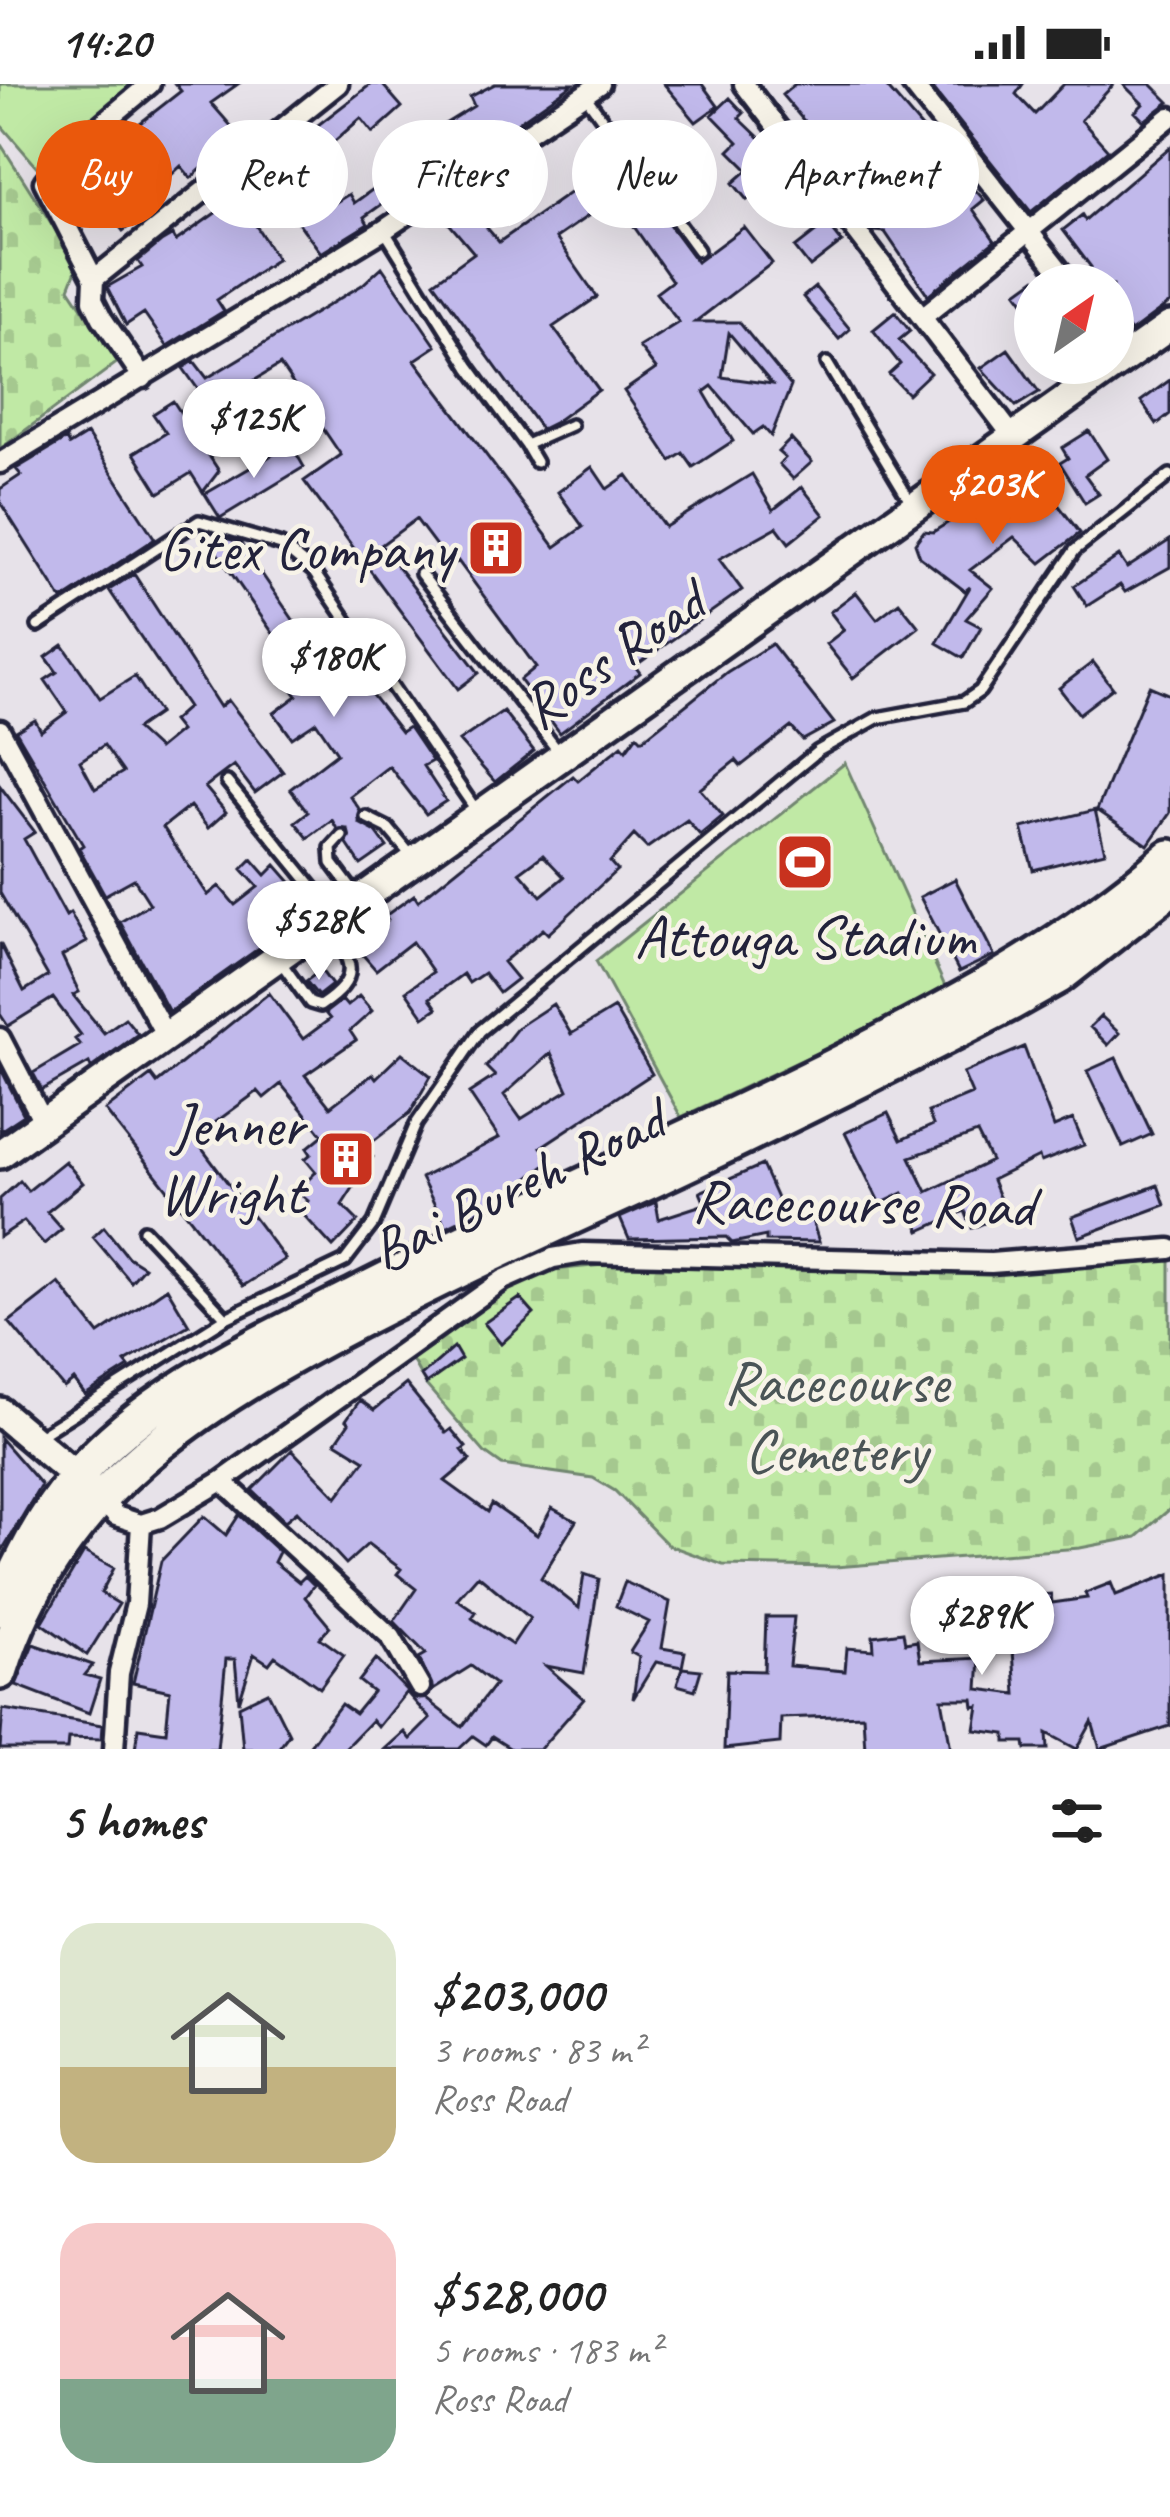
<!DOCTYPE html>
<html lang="en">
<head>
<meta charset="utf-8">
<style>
  :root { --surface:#fff; --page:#f2f2f2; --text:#222; --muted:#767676; --accent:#ea580c }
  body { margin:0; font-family:Caveat,sans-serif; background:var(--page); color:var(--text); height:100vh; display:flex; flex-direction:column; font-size:45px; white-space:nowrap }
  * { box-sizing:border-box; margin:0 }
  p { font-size:39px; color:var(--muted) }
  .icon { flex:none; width:66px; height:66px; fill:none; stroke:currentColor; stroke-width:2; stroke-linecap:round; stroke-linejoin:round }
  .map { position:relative; height:1665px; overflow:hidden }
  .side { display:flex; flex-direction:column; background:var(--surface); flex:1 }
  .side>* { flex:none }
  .banner { position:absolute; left:36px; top:36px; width:1098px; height:108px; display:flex; gap:24px }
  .needle { width:78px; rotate:34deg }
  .controls { position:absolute; left:1014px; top:180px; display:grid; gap:24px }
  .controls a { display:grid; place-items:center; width:120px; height:120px; border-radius:50%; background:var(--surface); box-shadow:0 12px 48px #0002; font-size:60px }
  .price { position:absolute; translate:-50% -102px; padding:0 27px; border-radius:42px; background:#fff; color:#222; font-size:39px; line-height:78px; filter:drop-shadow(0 3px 6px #0008) }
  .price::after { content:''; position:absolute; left:50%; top:72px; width:36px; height:27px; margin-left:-18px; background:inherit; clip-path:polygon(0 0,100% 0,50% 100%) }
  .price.on { background:var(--accent); color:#fff }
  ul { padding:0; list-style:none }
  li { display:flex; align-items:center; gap:36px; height:300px; padding:0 60px }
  li span { display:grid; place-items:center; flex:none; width:336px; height:240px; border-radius:36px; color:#555 }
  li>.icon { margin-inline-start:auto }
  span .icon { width:144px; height:144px; fill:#fffc; stroke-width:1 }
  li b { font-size:51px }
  h2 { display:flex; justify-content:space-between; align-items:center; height:144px; padding:0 60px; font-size:51px }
  .chip { padding:0 42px; border-radius:54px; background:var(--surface); box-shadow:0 12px 48px #0002; font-size:42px; line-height:108px }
  .chip.on { background:var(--accent); color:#fff }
  .status { display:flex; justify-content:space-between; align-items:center; height:84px; padding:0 60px; background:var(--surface); direction:ltr }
  .status svg { height:33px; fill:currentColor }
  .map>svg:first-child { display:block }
  .cemetery { fill:url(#cemetery-stones); stroke:#718670; stroke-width:3 }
  .park { fill:#c0e9a5; stroke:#718670; stroke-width:3 }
  .building { fill:#c1b9eb; stroke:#22223b; stroke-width:3; fill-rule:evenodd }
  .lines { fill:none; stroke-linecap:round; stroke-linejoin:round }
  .lane-casing { stroke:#22223b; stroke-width:18 }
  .street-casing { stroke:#22223b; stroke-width:27 }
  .secondary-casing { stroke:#22223b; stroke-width:36 }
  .highway-casing { stroke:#22223b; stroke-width:42 }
  .lane { stroke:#f7f3e8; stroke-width:9 }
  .street { stroke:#f7f3e8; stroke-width:18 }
  .secondary { stroke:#f7f3e8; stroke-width:27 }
  .highway { stroke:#f7f3e8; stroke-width:33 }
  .labels { text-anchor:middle; stroke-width:9; stroke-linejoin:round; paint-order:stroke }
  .poi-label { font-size:60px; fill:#22223b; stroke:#f7f3e8; text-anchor:end }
  .street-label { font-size:60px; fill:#22223b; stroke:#f7f3e8 }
  .park-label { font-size:60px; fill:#4a5456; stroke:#f7f3e8 }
</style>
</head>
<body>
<div class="status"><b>14:20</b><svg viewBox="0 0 49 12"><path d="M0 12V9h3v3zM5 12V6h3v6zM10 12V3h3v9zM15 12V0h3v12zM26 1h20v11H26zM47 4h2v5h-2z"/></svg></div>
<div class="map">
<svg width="1170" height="1665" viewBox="0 0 1170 1665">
  <defs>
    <pattern id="cemetery-stones" width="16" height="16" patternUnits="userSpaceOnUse" patternTransform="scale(3)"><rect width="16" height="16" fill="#c0e9a5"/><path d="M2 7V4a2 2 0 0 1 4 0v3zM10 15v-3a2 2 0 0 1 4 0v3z" fill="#a5c88f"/></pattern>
  </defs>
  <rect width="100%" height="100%" fill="#e7e2e9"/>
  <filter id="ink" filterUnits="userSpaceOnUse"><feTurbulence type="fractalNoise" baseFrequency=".00833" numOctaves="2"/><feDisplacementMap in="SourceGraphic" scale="24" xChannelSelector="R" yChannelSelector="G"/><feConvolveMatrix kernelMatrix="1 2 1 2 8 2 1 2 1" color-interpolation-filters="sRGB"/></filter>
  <g filter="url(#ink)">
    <path class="cemetery" d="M0 59 78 181 69 204 118 278 0 365Z
      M1170 1171V1425L1137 1453 1080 1464 835 1483 723 1481 668 1461 615 1407 593 1394 502 1381 485 1369 426 1301 411 1274 501 1200 553 1186 613 1180Z"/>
    <path class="park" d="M0 0H150L43 90 0 40Z
      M845 679 947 907 681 1033 596 877Z"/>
    <path class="building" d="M175 0H238L211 19 239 51 191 94 181 82 137 123 143 132 123 147 109 129 94 142 84 131 113 107 89 79 181 7Z
      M371 0H382L402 23 373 49 361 34 304 84 287 65Z
      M495 0H573L445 89 442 80 411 108 406 103 364 133 368 140 321 169 295 134 319 116 325 125 349 110 354 119 394 90 390 85 427 52 436 62 432 48 474 22 470 13Z
      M664 0H702L718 22 696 38Z
      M795 0H884L984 116 973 125 995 157 928 211 885 148 874 147 865 136 863 130 872 120 799 41 804 37 782 11Z
      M929 0H1023L1016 10 1035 30 1064 0H1114L1081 36 1108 66 1031 128Z
      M1123 0H1151L1169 18 1144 37 1135 28 1143 20Z
      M730 14 744 29 739 34 791 84 779 93 800 117 778 136 755 109 747 116 733 99 748 86 729 67 738 58 712 31Z
      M1170 63V219L1131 248 1113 225V201H1084L1081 191 1091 183 1063 146 1082 131 1085 136Z
      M620 74 697 178 744 143 772 179 695 238H739L791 302 771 352 763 343 753 350 712 302 704 308 733 357 693 383 683 369 671 377 624 307 656 285 639 263 679 238 656 209 672 197 614 114 556 154 597 213 553 243 599 306 555 338 541 345 434 198 474 169 446 136 466 119 499 158ZM729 249 772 300 722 293Z
      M238 113 277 175 217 216 224 227 167 262 144 229 126 241 107 203 142 183 138 177 161 158 173 151 176 157Z
      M827 139 842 158 810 183 795 164Z
      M382 183 436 262 415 276 555 463 583 443 558 408 592 383 607 405 627 391 665 443 752 390 773 426 802 403 824 431 789 459 777 443 719 475 742 506 635 582 640 589 560 649 520 596 536 583 458 477 451 482 416 435 381 461 479 589 458 605 304 397 341 371 313 330 286 350 273 333 301 312 280 281 252 298 268 320 245 352 222 339 183 284 194 277 207 294 362 201Z
      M1035 195V232L1017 208Z
      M815 203 850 245 839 255 803 213Z
      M895 228 910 247 899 256 930 289 908 310 889 290 900 280 873 246Z
      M1008 265 1039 308 1016 322 981 284Z
      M1170 296V330L1157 340 1141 317Z
      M173 317 219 387 203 408 191 389 159 409 134 369 166 349 153 330Z
      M1089 347 1107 375 1085 391 1099 410 1085 419 1060 379 1068 374 1062 364Z
      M87 350 155 455 62 516 0 418V405L21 391 16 385 66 355 69 361Z
      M791 355 812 378 793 395 779 380 785 374 778 368Z
      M291 360 304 383 220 434 205 410Z
      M1027 380 1080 449 1041 479 1014 453 970 486 993 504 966 535 981 543 963 574 937 559 970 503 965 507 920 473 915 459 924 447 933 448 973 423 987 438 1017 415 1004 398Z
      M221 453 240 458 307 556 321 546 401 648 409 643 432 677 423 682 446 717 426 730 389 682 350 712 360 726 359 739 376 748 387 763 361 781 347 760V745H337L332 736 308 754 295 738 308 728 290 705 337 669 316 638 292 654 274 629 297 612 277 584 290 574 211 460Z
      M1170 456V483L1125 508 1120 501 1087 522 1074 502 1119 472 1127 484Z
      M134 490 220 623 228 616 283 688 255 709 234 681 205 703 226 728 208 744 190 722 163 743 208 811 219 802 235 821 258 803 242 785 252 775 266 791 276 781 310 820 300 835 169 928 120 838 150 820 134 795 105 811 79 764 83 761 16 647 35 636 41 647 67 628 45 596 57 588 46 573 63 561 100 614 135 592 159 629 136 645 158 665 180 647 172 637 188 623 109 506ZM104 661 123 688 95 705 80 677Z
      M856 508 877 535 899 518 919 543 853 594 826 560 844 546 830 528Z
      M772 560 834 639 803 656 791 643 741 682 736 676 700 705 723 732 700 751 687 736 647 764 634 751 610 778 617 786 548 850 543 845 503 878 517 895 499 909 484 889 469 899 463 890 430 914 437 924 424 933 406 907 433 888 412 858 376 886 356 863 388 836 385 832 414 811 418 817 573 692 578 697 622 661 626 666 637 651 642 656 727 588ZM543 771 564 793 541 812 520 788Z
      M1093 578 1113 604 1079 630 1059 604Z
      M1149 602 1170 611V729L1148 761 1097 726Z
      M503 627 534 667 495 698 459 657Z
      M0 702 35 748 24 755 66 832 70 829 87 858 62 872 79 908 73 911 104 949 125 934 138 950 91 984 89 979 42 1006 33 989 80 961 75 955 81 951 53 914 8 942 0 930V859L24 907 48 892 0 809Z
      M1095 726 1105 768 1033 786 1022 744Z
      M955 795 994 871 959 888 920 813Z
      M321 886 332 901 318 912 306 897Z
      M269 909 303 955 330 935 325 929 342 916 347 922 359 912 372 927 350 947 356 956 305 991 330 1023 373 990 376 994 402 969 431 992 410 1029 363 1065 373 1073 342 1121 358 1137 333 1163 300 1127 308 1117 297 1107 316 1088 305 1075 311 1070 307 1064 323 1051 281 1000 264 1014 258 1007 194 1054 285 1175 243 1202 105 1026 151 991 157 999Z
      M553 920 571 950 614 924 652 990 541 1063 551 1077 517 1103 520 1107 446 1143 421 1094 499 1054 469 1009 495 992 486 983 518 943ZM551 969 568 1006 521 1035 504 1011Z
      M1101 932 1119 949 1108 961 1090 943Z
      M1024 963 1054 1043 1073 1035 1084 1061 1041 1078 1039 1073 992 1096 1006 1130 972 1144 965 1127 920 1147 903 1109 880 1120 845 1049 888 1029 901 1056 933 1041 928 1028 972 1010 963 989ZM977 1049 991 1077 927 1108 910 1073Z
      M1116 974 1152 1050 1123 1063 1087 987Z
      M0 983 24 1031 0 1047Z
      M65 1077 83 1099 47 1128 62 1145 44 1160 24 1137 0 1153V1115L20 1097 28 1107Z
      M762 1081 788 1139 810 1130 819 1158 766 1157V1152L732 1159 726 1153 629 1155 620 1134 656 1118 659 1135 705 1120 700 1108Z
      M1158 1101 1165 1121 1079 1153 1072 1133Z
      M104 1143 128 1173 144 1183 131 1198 93 1153Z
      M59 1199 99 1250 167 1204 189 1241 125 1278 129 1283 85 1311 74 1296 64 1304 9 1238Z
      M520 1214 534 1230 501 1260 484 1239Z
      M454 1263 461 1275 426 1300 421 1292Z
      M406 1300 446 1349 451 1345 466 1363 462 1366 470 1376 445 1397 488 1428 492 1420 537 1451 552 1424 576 1437 541 1494 579 1524 584 1490 599 1495 584 1589 546 1582 584 1615 540 1665H511L492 1653 486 1661 473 1652 459 1665H385L404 1648 410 1655 430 1635 408 1610V1609L426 1615 462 1643 495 1600 471 1582 433 1606 419 1574 426 1570 394 1537 416 1505 397 1490 401 1485 368 1460 346 1480 297 1427 285 1437 252 1406 292 1366 337 1413 365 1376 336 1358 349 1339 346 1336 360 1316 374 1326ZM478 1491 530 1534 512 1561 472 1534 476 1528 457 1515Z
      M0 1354 41 1401 0 1470Z
      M239 1431 279 1468 274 1478 299 1498 305 1492 314 1501 305 1513 330 1543 320 1554 344 1571 320 1604 275 1572 269 1580 254 1570 239 1618 235 1575H226L217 1665H135L138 1644 166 1648 170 1607 133 1599 161 1477 204 1432 226 1451Z
      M84 1468 114 1484 101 1509 119 1520 87 1571 42 1539Z
      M1170 1490V1642L1100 1665 1092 1638 1077 1665 1047 1649 1048 1665H1026L1025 1658H1006V1650L975 1646 979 1622 974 1623 973 1615H942L951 1665H865L863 1631 781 1634 780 1659 724 1665 727 1586 764 1587 766 1533H794L789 1582 845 1587 847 1564 874 1566 873 1552 903 1548 905 1559 917 1557 920 1577 980 1574 978 1605 1016 1610 1012 1552H975L974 1524 1026 1521 1025 1512 1051 1510 1052 1519 1087 1514 1085 1509 1111 1499 1116 1511Z
      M625 1498 670 1518 662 1564 685 1568 682 1583 656 1578 633 1615 639 1573 630 1568 649 1538 616 1522Z
      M33 1560 93 1581 85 1591 100 1595 89 1629 16 1601Z
      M376 1575 407 1607 378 1643 372 1636 344 1665H307L341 1620 355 1630 373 1608 359 1597Z
      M682 1584 701 1586 695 1606 677 1601Z
      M268 1608 289 1650 278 1665H243L239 1622Z
      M3 1625 102 1641 101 1655 68 1654 67 1665H0Z"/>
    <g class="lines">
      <g class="lane-casing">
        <path id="lane" d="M584 10 698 166
          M384 146 469 283 526 361
          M827 279 912 420
          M536 378 526 361 571 341
          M421 490 558 667
          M38 542 199 437 281 461 313 487 478 729
          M227 698 334 829
          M366 733 388 744 414 775
          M342 752 331 764 332 779 356 811
          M280 877 310 919 320 922C362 894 354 878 326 842
          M144 1146 226 1234
          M37 1353 226 1234 345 1177 374 1139 416 1040 480 947 818 667 877 634 964 618 980 607 1075 466 1170 391"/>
      </g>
      <g class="street-casing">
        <path id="street" d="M744 0 1011 350
          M912 0 1071 201
          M94 195 338 0
          M925 231 1170 33
          M143 294 102 234 93 216 94 195 44 98 65 71 150 0
          M0 379 384 146 600 0
          M0 646 166 952
          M0 954 43 1037
          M222 1397 391 1553 420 1603
          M99 1412 116 1432 141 1440 160 1434 222 1397 503 1196 553 1174 583 1169 991 1179 1170 1165
          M114 1665 119 1589 136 1520 141 1440"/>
      </g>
      <g class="secondary-casing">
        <path id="secondary" d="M0 1070 1170 242
          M0 1328 89 1403"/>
      </g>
      <g class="highway-casing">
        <path id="highway" d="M0 1525C20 1479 43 1431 77 1392 148 1308 261 1259 357 1210 513 1130 675 1061 832 983 953 922 1067 862 1170 773
          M0 1588C57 1406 200 1320 358 1237 455 1186 554 1141 653 1096 773 1040 893 980 1011 919L1059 892 1170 805"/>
      </g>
      <use href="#lane" class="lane"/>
      <use href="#street" class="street"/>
      <use href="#secondary" class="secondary"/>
      <use href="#highway" class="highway"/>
    </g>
  </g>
  <defs>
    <g id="building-square" transform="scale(3)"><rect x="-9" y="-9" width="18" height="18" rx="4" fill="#c8321e" stroke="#f7f3e8"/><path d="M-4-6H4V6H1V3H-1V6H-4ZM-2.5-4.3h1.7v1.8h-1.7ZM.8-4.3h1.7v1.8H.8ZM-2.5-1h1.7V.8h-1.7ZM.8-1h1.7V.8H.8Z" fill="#fff"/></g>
    <g id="stadium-square" transform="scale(3)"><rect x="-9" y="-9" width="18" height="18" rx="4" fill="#c8321e" stroke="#f7f3e8"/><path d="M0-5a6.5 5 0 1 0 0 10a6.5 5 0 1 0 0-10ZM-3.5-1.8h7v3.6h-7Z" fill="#fff"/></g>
  </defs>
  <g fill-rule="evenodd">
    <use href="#building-square" x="496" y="464"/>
    <use href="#stadium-square" x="805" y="778"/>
    <use href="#building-square" x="346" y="1075"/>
  </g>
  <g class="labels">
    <g class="poi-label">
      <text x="454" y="485">Gitex Company</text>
      <text x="805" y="873" text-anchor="middle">Attouga Stadium</text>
      <text x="304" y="1061">Jenner<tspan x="304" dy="69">Wright</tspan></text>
    </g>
    <g class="street-label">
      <text transform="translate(612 570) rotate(-35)" y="21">Ross Road</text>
      <text transform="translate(517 1100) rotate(-26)" y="21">Bai Bureh Road</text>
      <text transform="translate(863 1118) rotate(1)" y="21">Racecourse Road</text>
    </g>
    <g class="park-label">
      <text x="836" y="1318">Racecourse<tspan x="836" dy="69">Cemetery</tspan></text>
    </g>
  </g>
</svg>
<div class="controls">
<a><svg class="needle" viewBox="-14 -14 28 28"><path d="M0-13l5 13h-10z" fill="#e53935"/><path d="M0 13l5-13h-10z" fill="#767676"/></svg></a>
</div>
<b class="price" style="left:254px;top:397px">$125K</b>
<b class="price on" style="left:993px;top:463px">$203K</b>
<b class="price" style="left:334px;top:636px">$180K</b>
<b class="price" style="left:319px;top:899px">$528K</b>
<b class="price" style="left:982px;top:1594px">$289K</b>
<div class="banner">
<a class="chip on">Buy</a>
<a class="chip">Rent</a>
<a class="chip">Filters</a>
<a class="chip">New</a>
<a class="chip">Apartment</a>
</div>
</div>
<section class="side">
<h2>5 homes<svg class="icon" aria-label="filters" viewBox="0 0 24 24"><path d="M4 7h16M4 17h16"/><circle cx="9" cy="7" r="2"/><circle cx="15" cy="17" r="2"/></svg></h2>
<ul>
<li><span style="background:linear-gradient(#dfe7d0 60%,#c2b280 0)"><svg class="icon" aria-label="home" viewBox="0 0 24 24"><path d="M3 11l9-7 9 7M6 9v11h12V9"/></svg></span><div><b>$203,000</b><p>3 rooms · 83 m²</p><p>Ross Road</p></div></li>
<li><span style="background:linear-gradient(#f6c9c9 65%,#7fa58c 0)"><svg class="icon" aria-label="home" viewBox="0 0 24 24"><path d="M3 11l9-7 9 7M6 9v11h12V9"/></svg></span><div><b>$528,000</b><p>5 rooms · 183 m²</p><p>Ross Road</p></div></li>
</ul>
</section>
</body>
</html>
